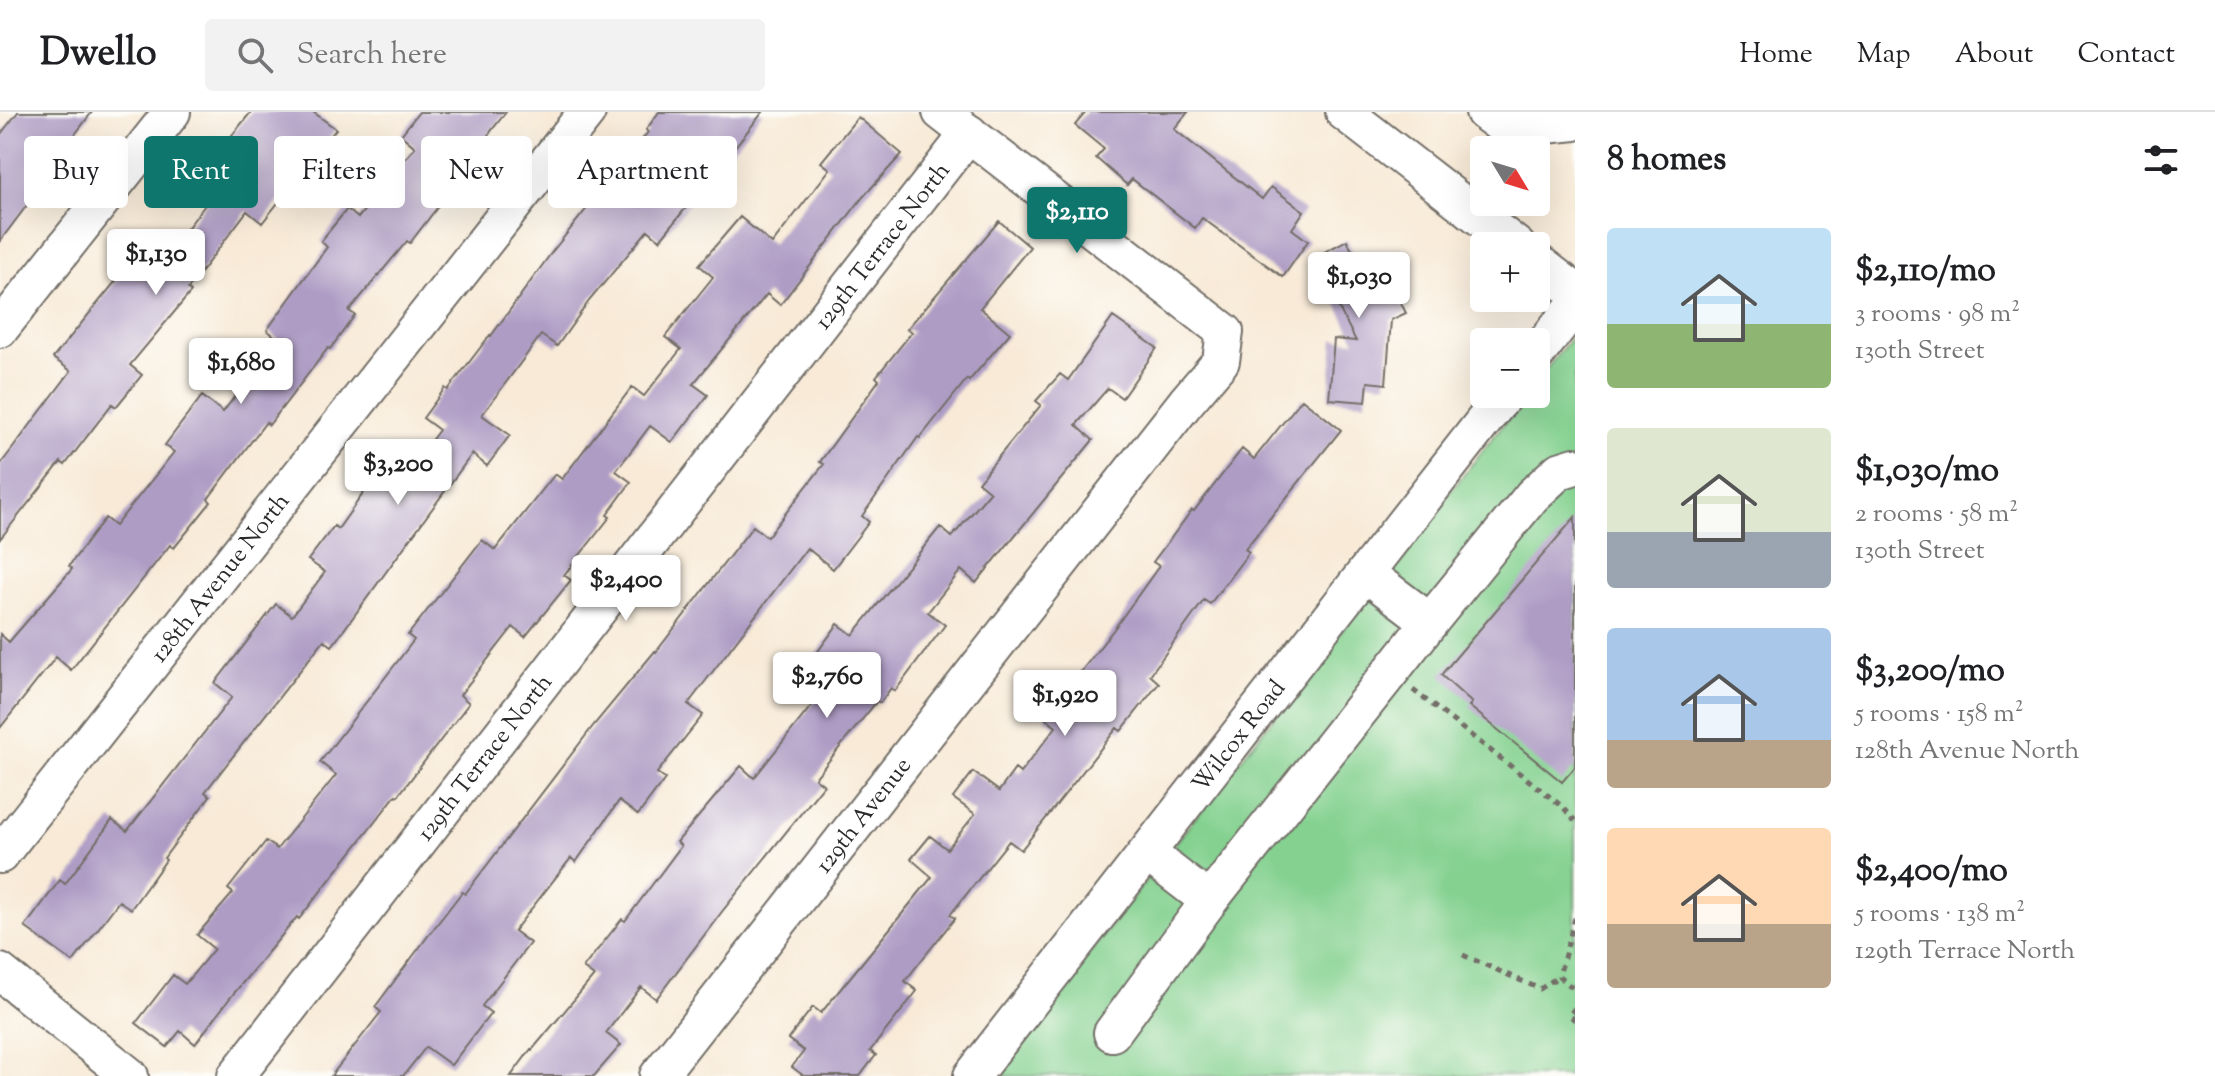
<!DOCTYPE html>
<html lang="en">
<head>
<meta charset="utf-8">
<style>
  :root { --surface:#fff; --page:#f2f2f2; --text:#202124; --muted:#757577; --line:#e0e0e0; --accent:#0f766e }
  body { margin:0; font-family:"Sorts Mill Goudy",serif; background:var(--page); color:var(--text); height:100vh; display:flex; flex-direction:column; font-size:30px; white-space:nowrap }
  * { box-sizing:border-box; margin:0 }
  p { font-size:26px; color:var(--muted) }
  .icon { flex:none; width:44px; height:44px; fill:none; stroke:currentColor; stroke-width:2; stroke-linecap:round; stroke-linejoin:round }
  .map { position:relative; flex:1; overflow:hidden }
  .side { display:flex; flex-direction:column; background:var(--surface); width:640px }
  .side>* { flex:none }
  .banner { position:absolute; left:24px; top:24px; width:760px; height:72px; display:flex; gap:16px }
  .needle { width:52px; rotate:128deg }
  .controls { position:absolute; left:1470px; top:24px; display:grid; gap:16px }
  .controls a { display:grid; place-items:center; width:80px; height:80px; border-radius:8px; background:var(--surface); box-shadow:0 8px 32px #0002; font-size:40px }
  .price { position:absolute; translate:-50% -68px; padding:0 18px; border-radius:8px; background:#fff; color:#222; font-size:26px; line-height:52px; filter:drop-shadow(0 2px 4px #0008) }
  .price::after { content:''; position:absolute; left:50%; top:48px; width:24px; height:18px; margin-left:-12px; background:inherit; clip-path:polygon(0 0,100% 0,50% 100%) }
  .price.selected { background:var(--accent); color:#fff }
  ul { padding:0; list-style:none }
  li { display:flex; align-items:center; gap:24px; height:200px; padding:0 32px }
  li span { display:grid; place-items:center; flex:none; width:224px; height:160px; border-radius:8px; color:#555 }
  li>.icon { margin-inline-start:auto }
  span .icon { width:96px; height:96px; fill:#fffc; stroke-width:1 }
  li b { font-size:34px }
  h2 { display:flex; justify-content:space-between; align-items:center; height:96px; padding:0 32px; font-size:34px }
  .tag { padding:0 28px; border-radius:8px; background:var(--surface); box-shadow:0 8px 32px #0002; font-size:28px; line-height:72px }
  .tag.selected { background:var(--accent); color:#fff }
  header { display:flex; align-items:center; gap:48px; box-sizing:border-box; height:112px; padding:0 40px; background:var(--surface); border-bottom:2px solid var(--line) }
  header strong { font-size:38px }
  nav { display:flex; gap:44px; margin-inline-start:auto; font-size:28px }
  .search { width:560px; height:72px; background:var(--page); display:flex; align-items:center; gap:20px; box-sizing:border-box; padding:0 28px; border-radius:8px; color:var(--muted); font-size:30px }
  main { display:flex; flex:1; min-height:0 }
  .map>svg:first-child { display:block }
  .green { fill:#84d190; stroke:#587e5e; stroke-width:2 }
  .building { fill:#af9cc5 }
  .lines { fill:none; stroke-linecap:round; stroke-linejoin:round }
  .minor-casing { stroke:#736e67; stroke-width:40 }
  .path { stroke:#736e67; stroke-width:5; stroke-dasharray:6 6; stroke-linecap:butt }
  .minor { stroke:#fff; stroke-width:36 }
  .labels { text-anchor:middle; stroke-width:6; stroke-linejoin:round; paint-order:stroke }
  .street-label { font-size:24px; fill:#2b2b2b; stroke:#fdfcf7 }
</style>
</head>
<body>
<header>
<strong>Dwello</strong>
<div class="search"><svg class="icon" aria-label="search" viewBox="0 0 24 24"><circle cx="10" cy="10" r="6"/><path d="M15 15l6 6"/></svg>Search here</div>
<nav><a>Home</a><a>Map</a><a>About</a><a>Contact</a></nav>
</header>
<main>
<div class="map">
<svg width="1575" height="964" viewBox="0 0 1575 964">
  <rect width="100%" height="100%" fill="#fdfcf7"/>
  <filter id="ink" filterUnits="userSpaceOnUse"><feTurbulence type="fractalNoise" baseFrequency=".0125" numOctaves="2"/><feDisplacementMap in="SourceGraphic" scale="16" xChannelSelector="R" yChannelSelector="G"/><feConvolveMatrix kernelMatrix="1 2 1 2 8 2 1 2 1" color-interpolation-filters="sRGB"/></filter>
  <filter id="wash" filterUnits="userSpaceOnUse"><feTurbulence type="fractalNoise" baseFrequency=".006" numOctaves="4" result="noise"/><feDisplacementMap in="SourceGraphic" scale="32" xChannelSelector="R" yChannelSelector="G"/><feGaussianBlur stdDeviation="1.8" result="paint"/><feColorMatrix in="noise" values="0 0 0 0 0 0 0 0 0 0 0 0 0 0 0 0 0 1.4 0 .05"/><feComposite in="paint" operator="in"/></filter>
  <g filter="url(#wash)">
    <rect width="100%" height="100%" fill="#f8ead7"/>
    <path class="green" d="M1575 221V964H993L1527 282H1536V270Z"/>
    <g id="blocks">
      <path class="building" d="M18 0H92L33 78 36 81 0 129V23Z
        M251 0H313L336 17 262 111 247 99 188 177 191 180 130 253 142 263 116 295 112 292 65 353 61 350 0 427V353L71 259 53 246 141 138 159 153 218 76 200 62Z
        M419 0H506L446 77 449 80 410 131 407 129 349 199 355 203 330 237 328 236 269 313 266 310 208 387 211 390 174 436 170 433 71 558 56 545 0 616V522L9 530 72 457 69 454 105 406 115 414 174 340 165 333 202 284 223 300 278 227 267 218 327 135 321 129 347 97 358 106 415 35 401 23Z
        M659 0H763L660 128 648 118 589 189 557 234 541 223 482 303 510 323 487 354 472 342 332 534 324 528 205 680 210 684 164 746 166 748 131 797 119 789 73 850 25 815 60 768 65 772 112 708 127 719 232 585 215 571 276 492 292 504 325 460 308 448 334 414 338 417 382 355 399 368 410 353 412 354 439 318 423 306 445 276 448 278 490 223 491 224 552 140 648 20 646 18Z
        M1086 0H1188L1174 17 1262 87 1271 75 1304 99 1292 117 1308 129 1283 165 1202 106 1195 116 1132 67 1127 73 1096 46 1104 37 1075 13Z
        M858 5 902 42 863 85 780 193 767 182 693 272 708 283 672 330 650 314 616 359 631 370 607 403 610 405 564 463 571 468 525 525 513 515 460 583 469 591 398 684 396 683 299 807 297 805 230 886 195 932 180 919 167 935 136 911 173 863 185 872 214 837 197 823 233 781 228 777 266 729 277 737 336 663 320 650 414 528 408 523 482 428 495 438 555 362 562 367 632 275 644 284 681 237 665 225 713 165 699 153 740 105 772 132 830 57 821 50Z
        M999 109 1030 135 980 196 1010 221 969 269 967 267 920 326 918 325 862 404 869 410 833 457 807 436 688 592 703 603 657 661 665 667 638 703 619 689 576 750 571 746 514 819 530 831 482 894 491 901 451 953 426 935 403 964H331L381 900 375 895 428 824 462 780 465 782 593 614 655 539 656 540 753 414 767 425 824 352 820 350 879 268 876 265 912 220 907 217Z
        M1347 128 1357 149 1375 140 1406 201 1391 208 1386 272 1368 270 1366 290 1329 287 1334 227 1356 229 1313 146Z
        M1113 205 1157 236 1122 286 1108 276 1076 313 1093 328 976 471 961 458 928 500 945 513 895 579 891 576 880 591 877 589 815 666 824 673 724 797 656 887 641 875 606 921 621 933 594 964H511L531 937 532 938 594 864 583 856 622 807 625 809 681 734 677 730 741 654 754 666 839 559 816 542 838 512 853 523 940 415 952 425 990 380 978 370 1041 293 1036 289 1060 262 1068 268Z
        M1302 287 1341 318 1245 437 1249 440 1210 492 1204 488 1150 563 1159 571 1121 619 1117 616 1021 738 1009 729 950 803 955 806 905 869 917 879 870 939 876 943 860 964H804L792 955 804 939 788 927 813 895 821 901 932 765 911 747 930 724 947 737 975 702 953 686 973 660 999 679 1015 657 1020 661 1056 615 1045 606 1114 517 1159 454 1153 450 1192 398 1194 399 1242 337 1254 347Z
        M1575 405V655L1562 670 1469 594 1472 591 1441 563Z"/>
    </g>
  </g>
  <g filter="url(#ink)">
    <use href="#blocks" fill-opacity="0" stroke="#736e67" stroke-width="2"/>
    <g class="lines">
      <g class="minor-casing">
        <g id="minor">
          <path d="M1344 0 1517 134"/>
          <path d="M1484 0 1507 17 1575 10"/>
          <path d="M1536 149 1575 179"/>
          <path d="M0 217 172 0"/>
          <path d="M1536 243 1575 193"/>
          <path d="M1430 510 1532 384 1559 359 1575 354"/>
          <path d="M1147 741 1209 789"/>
          <path id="s1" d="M0 743 587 0"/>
          <path d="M0 860 130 964"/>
          <path d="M1112 921 1209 789 1430 510 1365 461"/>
          <path id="s2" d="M236 964 969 21"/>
          <path id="s3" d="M658 964 1186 290 1221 249 1225 220 941 0"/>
          <path id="s4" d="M972 964 1505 282"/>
        </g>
      </g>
      <path class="path" d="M1413 578 1563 695 1575 709
        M1575 806 1559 864 1575 878
        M1463 843 1540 877 1559 864
        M1575 896 1569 903 1575 908"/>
      <use href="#minor" class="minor"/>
    </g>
  </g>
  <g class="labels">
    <g class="street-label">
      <text dy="8" stroke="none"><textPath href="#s2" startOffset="1052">129th Terrace North</textPath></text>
      <text dy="8" stroke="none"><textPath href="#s1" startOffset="354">128th Avenue North</textPath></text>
      <text dy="8" stroke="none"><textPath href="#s4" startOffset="432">Wilcox Road</textPath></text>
      <text dy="8" stroke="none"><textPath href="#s2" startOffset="404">129th Terrace North</textPath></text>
      <text dy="8" stroke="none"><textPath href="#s3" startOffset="332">129th Avenue</textPath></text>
    </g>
  </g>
</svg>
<div class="controls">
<a><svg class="needle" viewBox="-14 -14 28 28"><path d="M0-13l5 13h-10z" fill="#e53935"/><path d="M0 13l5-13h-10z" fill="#757577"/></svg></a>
<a>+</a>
<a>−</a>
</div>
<b class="price selected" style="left:1077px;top:143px">$2,110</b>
<b class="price" style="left:156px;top:185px">$1,130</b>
<b class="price" style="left:1359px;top:208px">$1,030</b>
<b class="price" style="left:241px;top:294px">$1,680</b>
<b class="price" style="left:398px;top:395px">$3,200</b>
<b class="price" style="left:626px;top:511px">$2,400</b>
<b class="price" style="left:827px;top:608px">$2,760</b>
<b class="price" style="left:1065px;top:626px">$1,920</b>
<div class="banner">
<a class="tag">Buy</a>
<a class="tag selected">Rent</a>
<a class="tag">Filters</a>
<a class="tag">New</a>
<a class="tag">Apartment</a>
</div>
</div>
<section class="side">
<h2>8 homes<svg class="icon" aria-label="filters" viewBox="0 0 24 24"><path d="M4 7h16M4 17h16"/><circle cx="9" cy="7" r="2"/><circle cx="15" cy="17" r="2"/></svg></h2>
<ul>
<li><span style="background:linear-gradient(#bfe0f5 60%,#8fb573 0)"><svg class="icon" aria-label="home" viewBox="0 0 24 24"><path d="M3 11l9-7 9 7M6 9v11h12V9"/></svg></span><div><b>$2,110/mo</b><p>3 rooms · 98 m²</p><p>130th Street</p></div></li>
<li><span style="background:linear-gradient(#dfe7d0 65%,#9aa5b1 0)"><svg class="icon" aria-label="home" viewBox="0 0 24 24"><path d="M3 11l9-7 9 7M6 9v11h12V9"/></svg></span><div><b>$1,030/mo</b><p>2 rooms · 58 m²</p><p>130th Street</p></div></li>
<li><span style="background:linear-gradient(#a9c7e8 70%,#b9a48a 0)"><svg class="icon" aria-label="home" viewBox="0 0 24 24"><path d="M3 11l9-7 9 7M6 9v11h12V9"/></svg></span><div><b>$3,200/mo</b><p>5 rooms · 158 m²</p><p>128th Avenue North</p></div></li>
<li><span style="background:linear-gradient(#ffd9b3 60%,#b9a48a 0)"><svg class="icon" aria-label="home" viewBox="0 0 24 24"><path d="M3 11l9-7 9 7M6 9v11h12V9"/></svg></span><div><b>$2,400/mo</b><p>5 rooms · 138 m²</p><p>129th Terrace North</p></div></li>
</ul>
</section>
</main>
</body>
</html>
